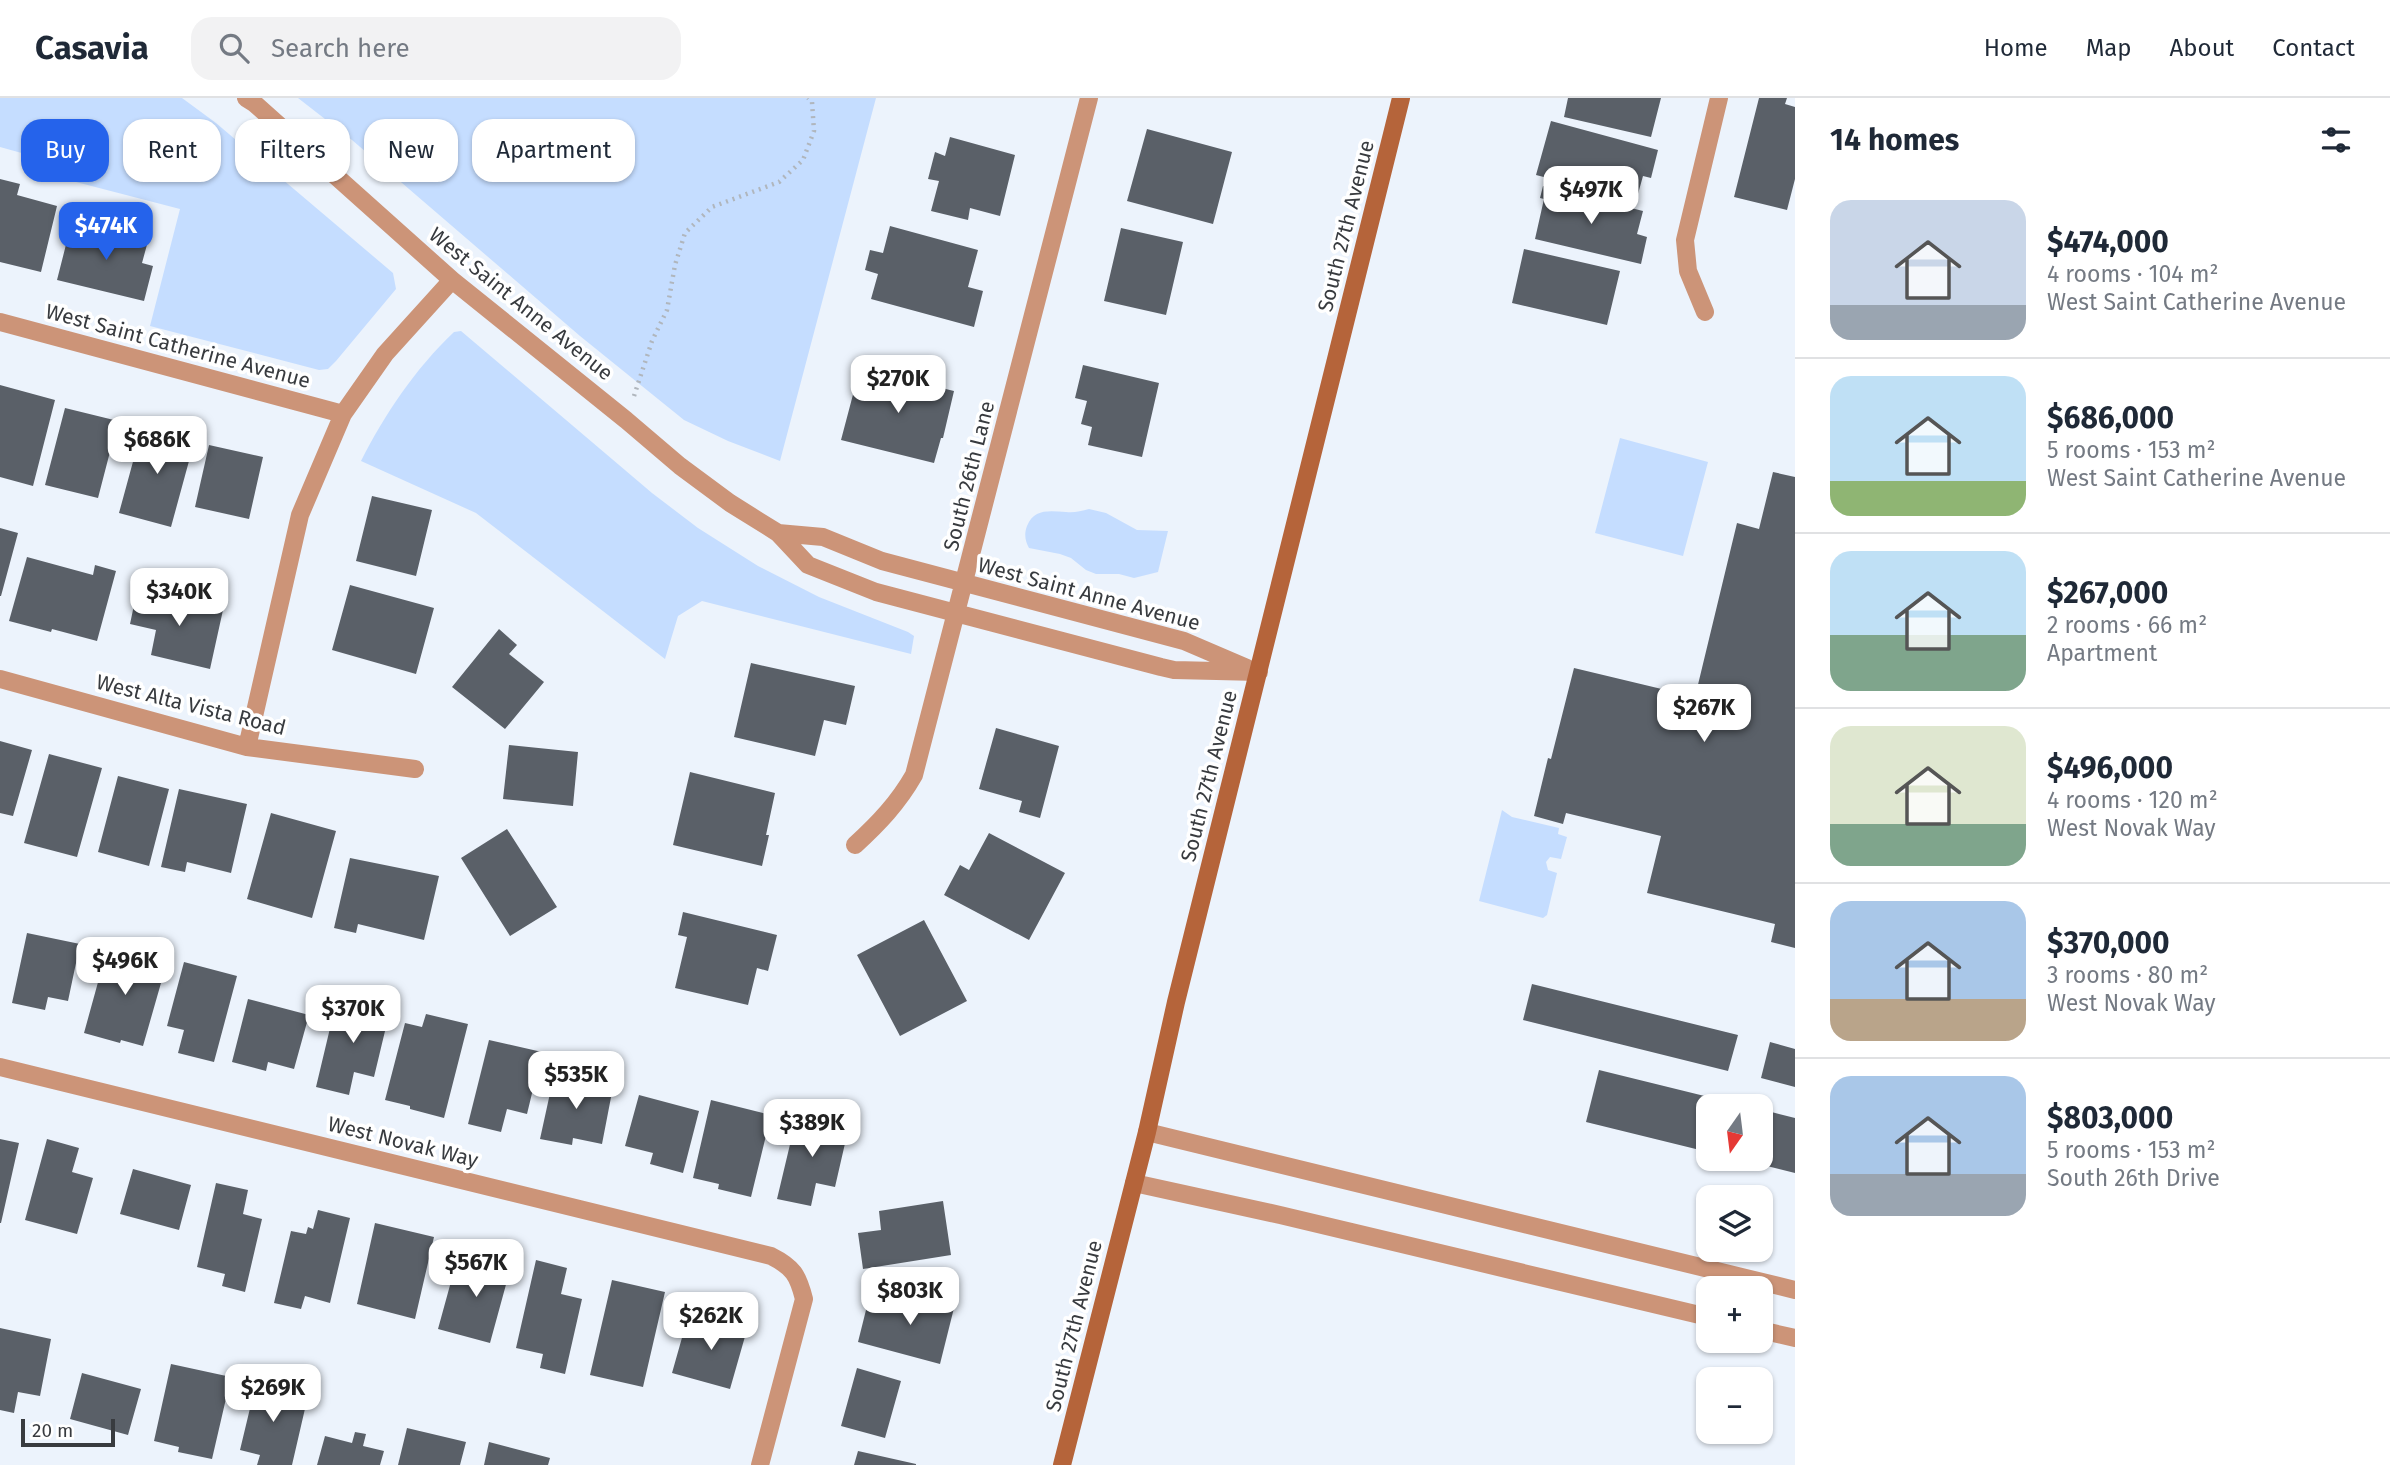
<!DOCTYPE html>
<html lang="en">
<head>
<meta charset="utf-8">
<style>
  :root { --surface:#fff; --page:#f2f2f3; --text:#1f2937; --muted:#747a83; --line:#e0e1e3; --accent:#2563eb }
  body { margin:0; font-family:"Fira Sans",sans-serif; background:var(--page); color:var(--text); height:100vh; display:flex; flex-direction:column; font-size:26px; white-space:nowrap }
  * { box-sizing:border-box; margin:0 }
  p { font-size:23px; color:var(--muted) }
  .icon { flex:none; width:38px; height:38px; fill:none; stroke:currentColor; stroke-width:2; stroke-linecap:round; stroke-linejoin:round }
  .map { position:relative; flex:1; overflow:hidden }
  .panel { display:flex; flex-direction:column; background:var(--surface); width:595px }
  .panel>* { flex:none }
  .guide { position:absolute; left:21px; top:21px; width:665px; height:63px; display:flex; gap:14px }
  .needle { width:46px; rotate:194deg }
  .tools { position:absolute; left:1696px; top:996px; display:grid; gap:14px }
  .tools a { display:grid; place-items:center; width:77px; height:77px; border-radius:14px; background:var(--surface); box-shadow:0 2px 5px #0004; font-size:35px }
  .scale { position:absolute; left:21px; bottom:18px; width:94px; box-sizing:border-box; padding-left:7px; border:4px solid #383b3f; border-top:0; font-size:19px; line-height:24px; white-space:nowrap; color:#383b3f; -webkit-text-stroke:5px #fff; paint-order:stroke }
  .price { position:absolute; translate:-50% -60px; padding:0 16px; border-radius:14px; background:#fff; color:#222; font-size:23px; line-height:46px; filter:drop-shadow(0 2px 4px #0008) }
  .price::after { content:''; position:absolute; left:50%; top:42px; width:21px; height:16px; margin-left:-10px; background:inherit; clip-path:polygon(0 0,100% 0,50% 100%) }
  .price.active { background:var(--accent); color:#fff }
  ul { padding:0; list-style:none }
  li { display:flex; align-items:center; gap:21px; height:175px; padding:0 35px }
  li+li { border-top:2px solid var(--line) }
  li span { display:grid; place-items:center; flex:none; width:196px; height:140px; border-radius:21px; color:#555 }
  li>.icon { margin-inline-start:auto }
  span .icon { width:84px; height:84px; fill:#fffc; stroke-width:1 }
  li b { font-size:30px }
  h2 { display:flex; justify-content:space-between; align-items:center; height:84px; padding:0 35px; font-size:30px }
  .tag { padding:0 24px; border-radius:21px; background:var(--surface); box-shadow:0 2px 5px #0004; font-size:24px; line-height:63px }
  .tag.active { background:var(--accent); color:#fff }
  header { display:flex; align-items:center; gap:42px; box-sizing:border-box; height:98px; padding:0 35px; background:var(--surface); border-bottom:2px solid var(--line) }
  header strong { font-size:33px }
  nav { display:flex; gap:38px; margin-inline-start:auto; font-size:24px }
  .search { width:490px; height:63px; background:var(--page); display:flex; align-items:center; gap:18px; box-sizing:border-box; padding:0 24px; border-radius:21px; color:var(--muted); font-size:26px }
  main { display:flex; flex:1; min-height:0 }
  .map>svg:first-child { display:block }
  .green { fill:#c5ddff }
  .building { fill:#5a6068 }
  .lines { fill:none; stroke-linecap:round; stroke-linejoin:round }
  .path { stroke:#b0b6bd; stroke-width:4.5; stroke-dasharray:2 5; stroke-linecap:butt }
  .lane { stroke:#cc9478; stroke-width:18 }
  .street { stroke:#cc9478; stroke-width:18 }
  .secondary { stroke:#b5643a; stroke-width:18 }
  .labels { text-anchor:middle; stroke-width:7; stroke-linejoin:round; paint-order:stroke }
  .street-label { font-size:21px; fill:#383b3f; stroke:#fff }
</style>
</head>
<body>
<header>
<strong>Casavia</strong>
<div class="search"><svg class="icon" aria-label="search" viewBox="0 0 24 24"><circle cx="10" cy="10" r="6"/><path d="M15 15l6 6"/></svg>Search here</div>
<nav><a>Home</a><a>Map</a><a>About</a><a>Contact</a></nav>
</header>
<main>
<div class="map">
<svg width="1795" height="1367" viewBox="0 0 1795 1367">
  <rect width="100%" height="100%" fill="#ecf3fc"/>
  <path class="green" d="M0 0H182L216 25 393 175 396 191 336 263 328 271 319 272 150 228 180 111 76 84 79 71 0 49Z
    M298 0H876L780 363 728 343 684 322 580 238 352 42Z
    M461 233 652 395 698 430 758 468 819 499 908 534 914 538 911 556 702 503 678 518 665 561 476 415 361 363C385 316 415 271 454 234Z
    M1620 340 1708 364 1683 458 1595 435Z
    M1089 411 1106 415 1137 432 1168 433 1158 474 1134 480 1119 476H1096L1086 472 1071 460 1060 456 1029 450C1025 443 1024 436 1027 428 1034 410 1050 413 1066 414 1074 415 1081 413 1089 411Z
    M1502 712 1512 719 1559 730 1558 736 1567 739 1561 761 1550 759 1546 764 1548 772 1557 775 1547 817 1543 820 1479 803Z"/>
  <path class="building" d="M1568 0H1661L1651 39 1564 19Z
    M1759 0H1787L1785 6 1795 9V81L1787 112 1734 99Z
    M1551 23 1658 52 1651 80 1643 78 1636 103 1536 77Z
    M1147 31 1232 54 1213 126 1127 103Z
    M950 39 1015 57 1000 118 970 110 968 122 931 113 939 83 928 81 935 54 945 58Z
    M0 81 20 86 17 97 57 108 41 174 0 164Z
    M1543 88 1643 113 1637 136 1647 139 1641 166 1535 141 1544 101 1540 100Z
    M72 123 148 143 142 165 153 168 144 203 57 182Z
    M890 128 978 152 968 189 983 193 974 229 871 201 878 176 865 172 870 152 883 155Z
    M1121 130 1183 144 1166 217 1104 203Z
    M1524 151 1620 173 1607 227 1512 205Z
    M1083 267 1159 285 1142 359 1088 347 1092 329 1081 326 1087 303 1075 300Z
    M860 270 954 293 943 340H941L934 365 841 342Z
    M0 287 55 302 33 388 0 379Z
    M65 310 118 323 98 400 45 387Z
    M143 327 195 341 171 429 119 415Z
    M209 347 263 359 249 421 195 409Z
    M1773 374 1795 379V850L1771 844 1775 826 1647 795 1661 738 1566 715 1563 726 1534 718 1548 660 1551 661 1574 570 1695 599 1737 425 1759 431Z
    M372 398 432 412 416 478 356 463Z
    M0 430 18 435 1 498H0Z
    M27 459 93 477 95 467 116 473 97 543 52 531 51 534 9 523Z
    M350 487 434 510 416 576 332 552Z
    M137 493 223 512 210 571 151 557 156 532 130 526Z
    M499 531 517 547 509 556 544 584 505 631 452 589Z
    M751 565 855 588 846 627 824 622 815 658 734 639Z
    M996 630 1059 648 1040 720 1019 714 1022 703 979 691Z
    M0 643 32 652 13 718 0 715Z
    M509 647 578 654 573 708 503 701Z
    M49 656 102 670 77 759 24 745Z
    M690 674 775 695 766 737H769L762 768 673 747Z
    M118 678 169 691 149 768 98 754Z
    M179 691 247 706 231 775 187 764 185 774 161 769Z
    M271 715 336 733 312 820 247 801Z
    M507 731 557 809 510 838 461 760Z
    M989 735 1065 775 1029 842 944 797 960 767 969 772Z
    M350 760 439 778 424 842 358 826 356 835 334 830Z
    M683 814 777 837 768 873 757 870 748 907 675 890 687 839 678 837Z
    M924 822 967 903 900 938 857 857Z
    M27 835 80 846 68 903 48 899 45 912 12 905Z
    M108 848 167 864 143 948 121 942 120 945 84 935Z
    M184 864 237 878 214 964 178 955 184 932 167 928Z
    M1532 886 1738 937 1728 973 1523 922Z
    M248 901 309 917 294 971 268 964 266 973 232 964Z
    M361 901 391 908 374 979 354 974 349 997 316 989 336 905 359 910Z
    M426 916 468 926 444 1020 410 1011V1008L385 1002 405 925 422 929Z
    M489 942 542 954 527 1016 507 1011 501 1034 468 1026Z
    M1770 944 1795 951V989L1761 980Z
    M1599 972 1741 1007V1008H1708V1054L1586 1024Z
    M554 977 613 989 602 1046 573 1040 572 1047 540 1041Z
    M639 997 699 1013 683 1075 650 1066 653 1055 625 1048Z
    M711 1002 771 1017 751 1099 718 1091 719 1086 693 1080Z
    M1760 1011 1795 1020V1075L1739 1061 1760 1060Z
    M797 1017 849 1028 835 1089 816 1085 811 1108 777 1101Z
    M0 1041 19 1045 1 1125H0Z
    M47 1041 79 1050 72 1074 93 1080 77 1136 25 1122Z
    M133 1071 191 1087 179 1132 120 1116Z
    M216 1085 248 1092 243 1116 262 1121 245 1194 222 1188 225 1176 197 1169Z
    M943 1103 951 1157 863 1171 858 1135 881 1132 879 1113Z
    M318 1112 350 1120 330 1205 305 1198 301 1211 274 1205 291 1133 306 1136 308 1129 313 1131Z
    M375 1125 434 1139 415 1221 357 1206Z
    M486 1154 513 1161 490 1245 438 1231 455 1169 480 1176Z
    M536 1162 567 1170 561 1196 582 1201 565 1276 540 1270 543 1256 516 1250Z
    M612 1182 665 1194 643 1289 590 1277Z
    M900 1192 955 1206 940 1266 858 1244 867 1208 894 1215Z
    M714 1218 748 1228 730 1291 672 1275 687 1222 711 1229Z
    M0 1230 51 1241 40 1298 18 1294 14 1315 0 1312Z
    M171 1266 231 1279 212 1361 178 1354 179 1349 154 1343Z
    M857 1270 901 1283 885 1340 841 1328Z
    M82 1275 141 1291 128 1337 70 1321Z
    M258 1277 282 1282 279 1296 307 1302 292 1367H257L260 1357 240 1352Z
    M407 1330 466 1344 460 1367H398Z
    M355 1334 366 1336 363 1348 384 1353 380 1367H317L325 1338 352 1345Z
    M489 1344 550 1360 548 1367H484Z
    M858 1353 916 1366V1367H854Z"/>
  <g class="lines">
    <path class="path" d="M634 298 652 243 667 212 675 167 685 135 712 109 779 84 803 62 814 33 812 4 808 0"/>
    <path class="lane" d="M1134 1085 1280 1117 1708 1219
      M1760 1232 1795 1240"/>
    <path class="street" d="M246 0 254 5 452 182 626 322 680 368 730 405 778 435 808 467 876 494 1161 569 1174 572 1259 574
      M1705 214 1688 173 1685 142 1719 0
      M0 224 343 316
      M778 435 823 439 882 463 1184 543 1247 570
      M0 581 247 649 415 671
      M247 649 300 417 343 316 385 256 452 182
      M855 747C879 725 898 705 914 677L1089 0
      M0 969 771 1158C793 1169 798 1177 804 1201L760 1367
      M1147 1034 1795 1192"/>
    <path class="secondary" d="M1062 1367 1147 1034 1176 904 1401 0"/>
  </g>
  <g class="labels">
    <g class="street-label">
      <text transform="translate(1346 128) rotate(-76)" y="7">South 27th Avenue</text>
      <text transform="translate(521 206) rotate(39)" y="7">West Saint Anne Avenue</text>
      <text transform="translate(178 248) rotate(15)" y="7">West Saint Catherine Avenue</text>
      <text transform="translate(969 378) rotate(-76)" y="7">South 26th Lane</text>
      <text transform="translate(1089 496) rotate(15)" y="7">West Saint Anne Avenue</text>
      <text transform="translate(191 607) rotate(14)" y="7">West Alta Vista Road</text>
      <text transform="translate(1209 678) rotate(-76)" y="7">South 27th Avenue</text>
      <text transform="translate(403 1044) rotate(14)" y="7">West Novak Way</text>
      <text transform="translate(1074 1228) rotate(-76)" y="7">South 27th Avenue</text>
    </g>
  </g>
</svg>
<div class="tools">
<a><svg class="needle" viewBox="-14 -14 28 28"><path d="M0-13l5 13h-10z" fill="#e53935"/><path d="M0 13l5-13h-10z" fill="#747a83"/></svg></a>
<a><svg class="icon" aria-label="layers" viewBox="0 0 24 24"><path d="M12 4l9 5-9 5-9-5zM3 14l9 5 9-5"/></svg></a>
<a>+</a>
<a>−</a>
</div>
<div class="scale">20 m</div>
<b class="price" style="left:1591px;top:128px">$497K</b>
<b class="price active" style="left:106px;top:164px">$474K</b>
<b class="price" style="left:898px;top:317px">$270K</b>
<b class="price" style="left:157px;top:378px">$686K</b>
<b class="price" style="left:179px;top:530px">$340K</b>
<b class="price" style="left:1704px;top:646px">$267K</b>
<b class="price" style="left:125px;top:899px">$496K</b>
<b class="price" style="left:353px;top:947px">$370K</b>
<b class="price" style="left:576px;top:1013px">$535K</b>
<b class="price" style="left:812px;top:1061px">$389K</b>
<b class="price" style="left:476px;top:1201px">$567K</b>
<b class="price" style="left:910px;top:1229px">$803K</b>
<b class="price" style="left:711px;top:1254px">$262K</b>
<b class="price" style="left:273px;top:1326px">$269K</b>
<div class="guide">
<a class="tag active">Buy</a>
<a class="tag">Rent</a>
<a class="tag">Filters</a>
<a class="tag">New</a>
<a class="tag">Apartment</a>
</div>
</div>
<section class="panel">
<h2>14 homes<svg class="icon" aria-label="filters" viewBox="0 0 24 24"><path d="M4 7h16M4 17h16"/><circle cx="9" cy="7" r="2"/><circle cx="15" cy="17" r="2"/></svg></h2>
<ul>
<li><span style="background:linear-gradient(#c9d6e8 75%,#9aa5b1 0)"><svg class="icon" aria-label="home" viewBox="0 0 24 24"><path d="M3 11l9-7 9 7M6 9v11h12V9"/></svg></span><div><b>$474,000</b><p>4 rooms · 104 m²</p><p>West Saint Catherine Avenue</p></div></li>
<li><span style="background:linear-gradient(#bfe0f5 75%,#8fb573 0)"><svg class="icon" aria-label="home" viewBox="0 0 24 24"><path d="M3 11l9-7 9 7M6 9v11h12V9"/></svg></span><div><b>$686,000</b><p>5 rooms · 153 m²</p><p>West Saint Catherine Avenue</p></div></li>
<li><span style="background:linear-gradient(#bfe0f5 60%,#7fa58c 0)"><svg class="icon" aria-label="home" viewBox="0 0 24 24"><path d="M3 11l9-7 9 7M6 9v11h12V9"/></svg></span><div><b>$267,000</b><p>2 rooms · 66 m²</p><p>Apartment</p></div></li>
<li><span style="background:linear-gradient(#dfe7d0 70%,#7fa58c 0)"><svg class="icon" aria-label="home" viewBox="0 0 24 24"><path d="M3 11l9-7 9 7M6 9v11h12V9"/></svg></span><div><b>$496,000</b><p>4 rooms · 120 m²</p><p>West Novak Way</p></div></li>
<li><span style="background:linear-gradient(#a9c7e8 70%,#b9a48a 0)"><svg class="icon" aria-label="home" viewBox="0 0 24 24"><path d="M3 11l9-7 9 7M6 9v11h12V9"/></svg></span><div><b>$370,000</b><p>3 rooms · 80 m²</p><p>West Novak Way</p></div></li>
<li><span style="background:linear-gradient(#a9c7e8 70%,#9aa5b1 0)"><svg class="icon" aria-label="home" viewBox="0 0 24 24"><path d="M3 11l9-7 9 7M6 9v11h12V9"/></svg></span><div><b>$803,000</b><p>5 rooms · 153 m²</p><p>South 26th Drive</p></div></li>
</ul>
</section>
</main>
</body>
</html>
